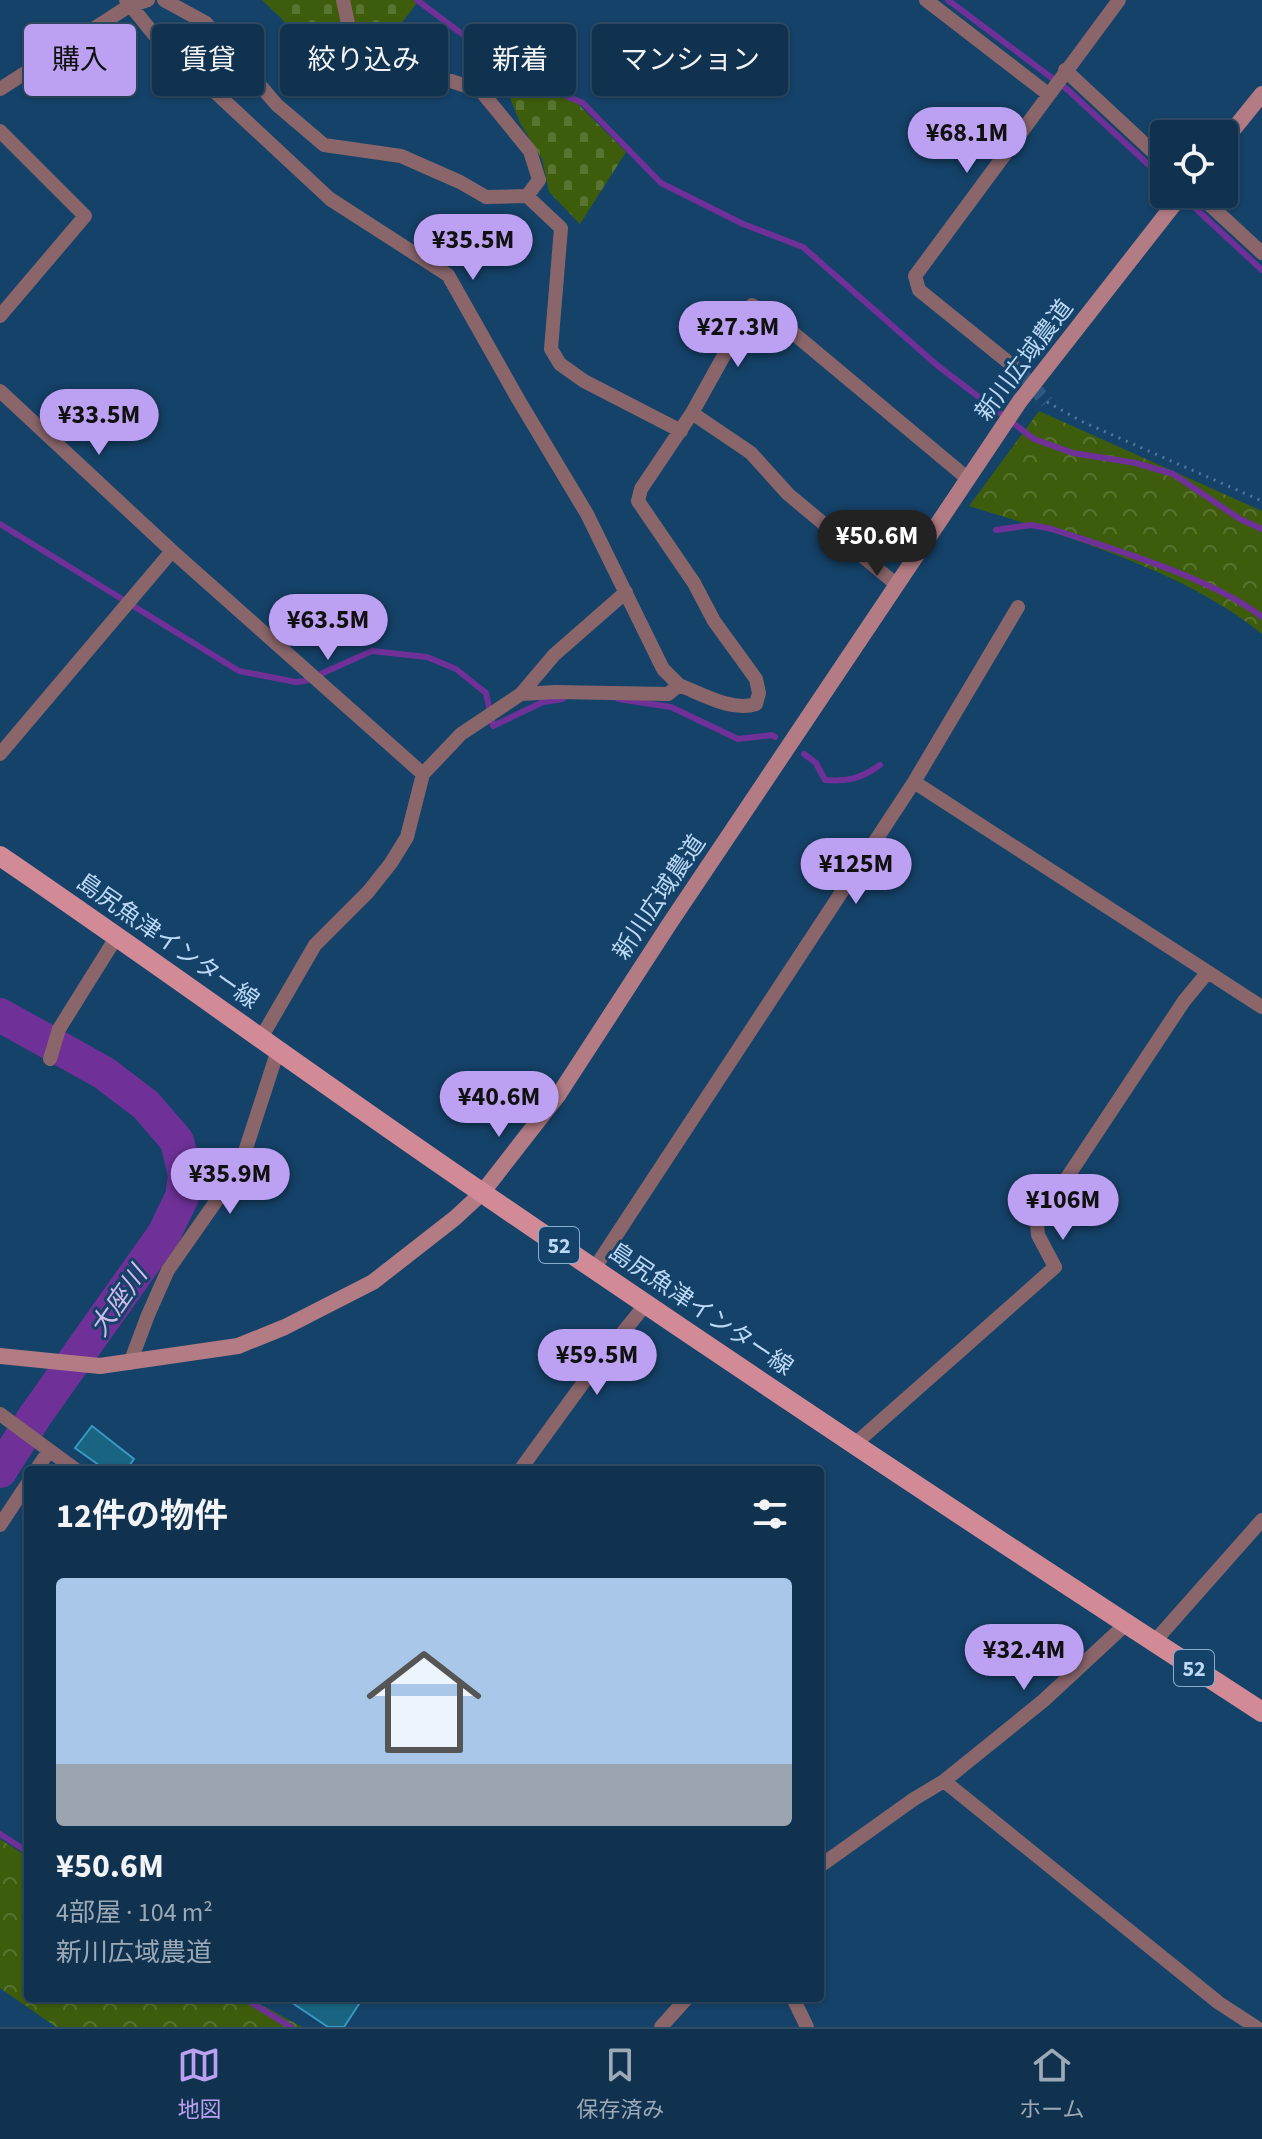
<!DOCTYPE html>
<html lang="ja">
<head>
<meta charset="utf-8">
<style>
  :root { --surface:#10324f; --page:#193a56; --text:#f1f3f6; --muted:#9caab7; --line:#304d66; --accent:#bca0f2 }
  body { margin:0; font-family:"Source Sans 3","Noto Sans JP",sans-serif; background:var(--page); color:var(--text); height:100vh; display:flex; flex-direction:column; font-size:30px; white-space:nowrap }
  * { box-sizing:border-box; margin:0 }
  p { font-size:26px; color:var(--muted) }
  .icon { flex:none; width:44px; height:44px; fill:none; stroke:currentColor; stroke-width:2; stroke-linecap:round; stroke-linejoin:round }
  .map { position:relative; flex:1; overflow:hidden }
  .panel { position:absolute; left:24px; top:1466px; width:800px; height:536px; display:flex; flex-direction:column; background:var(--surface); border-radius:8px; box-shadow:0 2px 6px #0004,0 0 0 2px var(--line) }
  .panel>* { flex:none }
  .hud { position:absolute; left:24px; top:24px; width:800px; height:72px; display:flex; gap:16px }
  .fabs { position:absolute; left:1150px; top:120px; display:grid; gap:16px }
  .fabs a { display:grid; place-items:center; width:88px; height:88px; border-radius:8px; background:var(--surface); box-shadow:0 2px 6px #0004,0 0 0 2px var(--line); font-size:40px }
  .price { position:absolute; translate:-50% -68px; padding:0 18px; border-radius:28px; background:var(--accent); color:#111; font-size:26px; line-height:52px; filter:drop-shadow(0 2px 4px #0008) }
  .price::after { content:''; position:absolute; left:50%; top:48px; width:24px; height:18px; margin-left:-12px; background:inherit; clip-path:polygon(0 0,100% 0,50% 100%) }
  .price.on { background:#222; color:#fff }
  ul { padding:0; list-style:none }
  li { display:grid; align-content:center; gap:16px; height:424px; padding:0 32px }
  li span { display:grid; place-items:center; height:248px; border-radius:8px; color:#555 }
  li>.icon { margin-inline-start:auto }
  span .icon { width:144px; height:144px; fill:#fffc; stroke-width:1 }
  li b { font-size:34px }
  h2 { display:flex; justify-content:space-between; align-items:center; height:96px; padding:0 32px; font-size:34px }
  .chip { padding:0 28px; border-radius:8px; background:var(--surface); box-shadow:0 2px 6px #0004,0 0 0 2px var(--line); font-size:28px; line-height:72px }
  .chip.on { background:var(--accent); color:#111 }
  .tabs { display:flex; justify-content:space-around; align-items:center; height:112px; border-top:2px solid var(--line); background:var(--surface); font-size:22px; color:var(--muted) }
  .tabs a { display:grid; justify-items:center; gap:4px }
  .tabs .on { color:var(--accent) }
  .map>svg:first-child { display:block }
  .forest { fill:url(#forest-crowns) }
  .cemetery { fill:url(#cemetery-stones) }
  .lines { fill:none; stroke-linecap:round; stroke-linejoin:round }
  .stream { stroke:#6f3198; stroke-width:6 }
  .river { stroke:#6f3198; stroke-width:34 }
  .building { fill:#196481; stroke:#3898bf; stroke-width:2 }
  .street-tunnel { stroke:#2e597e; stroke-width:14; stroke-dasharray:14 7; stroke-linecap:butt }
  .path { stroke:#51789c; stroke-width:3; stroke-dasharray:2 6; stroke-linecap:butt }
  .street { stroke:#8a666b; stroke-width:14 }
  .secondary { stroke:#b37b83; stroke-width:16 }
  .primary { stroke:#d28a96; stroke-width:20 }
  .labels { text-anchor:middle; stroke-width:6; stroke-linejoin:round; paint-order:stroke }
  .shield { fill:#154269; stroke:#89accc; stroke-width:2 }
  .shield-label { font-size:22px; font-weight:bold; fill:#bbd9f7 }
  .street-label { font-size:24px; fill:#bbd9f7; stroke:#154269 }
  .water-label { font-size:26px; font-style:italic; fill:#d5b9ed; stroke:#154269 }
</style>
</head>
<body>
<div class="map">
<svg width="1262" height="2027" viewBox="0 0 1262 2027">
  <defs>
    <pattern id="forest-crowns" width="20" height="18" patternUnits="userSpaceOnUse" patternTransform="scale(2)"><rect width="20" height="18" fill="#3e5d0c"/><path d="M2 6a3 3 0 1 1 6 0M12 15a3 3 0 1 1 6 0" fill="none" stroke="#587430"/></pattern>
    <pattern id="cemetery-stones" width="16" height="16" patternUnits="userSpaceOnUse" patternTransform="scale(2)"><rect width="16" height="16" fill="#3e5d0c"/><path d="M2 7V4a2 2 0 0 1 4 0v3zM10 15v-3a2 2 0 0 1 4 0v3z" fill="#587430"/></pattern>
  </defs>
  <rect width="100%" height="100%" fill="#154269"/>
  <path class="forest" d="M1039 411 1262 511V634C1186 571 1063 535 969 506Z
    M0 1839 28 1857V1998H249L302 2027H56L0 1988Z"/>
  <path class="cemetery" d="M262 0H419L401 24 432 91 336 96 282 19Z
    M520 79 577 103 626 152 580 224 549 192 542 159 520 123 503 80Z"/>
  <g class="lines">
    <path class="stream" d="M417 0 518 76 583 103 661 183 743 224 803 247 938 366 1034 439 1073 453 1136 463 1173 474 1240 519 1262 529
      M948 0 1068 90 1164 179
      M1182 196 1262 270
      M0 524 239 671 296 682 305 681 372 651 427 657 456 669 486 693 493 726 543 702 563 699
      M996 530 1031 525 1052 529C1115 550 1210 577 1262 617
      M618 699 671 707 738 739 772 735 775 737
      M804 754 816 763 825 780C848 782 862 778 880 765
      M0 1834 28 1852
      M244 1998 291 2027"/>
    <path class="river" d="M0 1015 104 1073 146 1105 177 1141 185 1175 182 1197 164 1234 35 1416 0 1471"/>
  </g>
  <path class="building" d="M92 1426 134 1459 126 1470H106L75 1448Z
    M285 1998H363L344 2027H328Z"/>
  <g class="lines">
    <path class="street-tunnel" d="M1018 370 1047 402"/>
    <path class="path" d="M1047 402 1083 422 1262 501"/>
    <path class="street" d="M126 0 157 38 330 199 448 275 518 399 587 514 663 669 679 685 668 694 555 692 521 694
      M164 0 206 23 277 105 324 145 401 156 460 182 486 197 527 196 539 180 530 151 481 91 451 81 380 77 363 72 352 42 343 0
      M926 0 1048 94
      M1065 70 1164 162
      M0 89 129 6 148 0
      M0 131 85 216 0 316
      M1198 194 1262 253
      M527 196 561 228 551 349 560 364 584 381 681 431
      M1018 370 919 290 915 276 1119 0
      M0 391 172 551
      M897 585 788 494 751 453 692 413 752 305 786 327 967 478
      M679 685C702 694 732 712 756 704L759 693 756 679 714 621 694 583 638 501 641 489 692 413
      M0 754 172 551 423 774 407 837 391 863 368 892 315 945 261 1038
      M423 774 461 734 521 694 554 655 626 592
      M914 782 1018 607
      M50 1059 59 1029 117 936
      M594 1269 914 782 1262 1007
      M130 1363 148 1315 168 1270 240 1167 278 1050
      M0 1414 76 1470
      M856 1443 1055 1267 1038 1235 1037 1223 1184 1001 1208 972
      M36 1470 49 1451
      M520 1470 594 1368 646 1304
      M0 1525 28 1483
      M1154 1642 1262 1520
      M944 1781 1219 2003 1256 2027
      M820 1866 914 1799 944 1781 1043 1701 1125 1625
      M793 1998 807 2027
      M661 2027 687 1998"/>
    <path class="secondary" d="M1224 141 1262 94
      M0 1356 100 1366 238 1346 285 1327 373 1282 455 1218 482 1193 559 1094 670 923 1020 401 1182 194"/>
    <path class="primary" d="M0 856C163 967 321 1083 484 1194 741 1370 1001 1543 1262 1712"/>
  </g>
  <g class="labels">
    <g class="shield">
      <rect x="539" y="1227" width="40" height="36" rx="6"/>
      <rect x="1174" y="1650" width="40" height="36" rx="6"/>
    </g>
    <g class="shield-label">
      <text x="559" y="1253">52</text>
      <text x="1194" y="1676">52</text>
    </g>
    <g class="street-label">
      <text transform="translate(1024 360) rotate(-53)" y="8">新川広域農道</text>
      <text transform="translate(659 897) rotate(-56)" y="8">新川広域農道</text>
      <text transform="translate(168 941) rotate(35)" y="8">島尻魚津インター線</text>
      <text transform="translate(701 1309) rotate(34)" y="8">島尻魚津インター線</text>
    </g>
    <g class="water-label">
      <text transform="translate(118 1301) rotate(-55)" y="9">大座川</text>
    </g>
  </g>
</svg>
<div class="fabs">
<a><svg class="icon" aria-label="locate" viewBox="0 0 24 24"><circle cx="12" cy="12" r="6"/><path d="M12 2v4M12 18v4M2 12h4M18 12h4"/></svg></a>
</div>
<b class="price" style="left:967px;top:175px">¥68.1M</b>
<b class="price" style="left:473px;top:282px">¥35.5M</b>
<b class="price" style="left:738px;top:369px">¥27.3M</b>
<b class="price" style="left:99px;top:457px">¥33.5M</b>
<b class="price on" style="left:877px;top:578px">¥50.6M</b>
<b class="price" style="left:328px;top:662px">¥63.5M</b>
<b class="price" style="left:856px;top:906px">¥125M</b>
<b class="price" style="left:499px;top:1139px">¥40.6M</b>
<b class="price" style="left:230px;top:1216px">¥35.9M</b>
<b class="price" style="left:1063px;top:1242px">¥106M</b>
<b class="price" style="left:597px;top:1397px">¥59.5M</b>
<b class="price" style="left:1024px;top:1692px">¥32.4M</b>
<div class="hud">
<a class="chip on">購入</a>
<a class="chip">賃貸</a>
<a class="chip">絞り込み</a>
<a class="chip">新着</a>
<a class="chip">マンション</a>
</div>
<section class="panel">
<h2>12件の物件<svg class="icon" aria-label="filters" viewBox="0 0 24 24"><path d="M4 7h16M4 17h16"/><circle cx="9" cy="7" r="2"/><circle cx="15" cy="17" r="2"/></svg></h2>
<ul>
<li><span style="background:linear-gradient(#a9c7e8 75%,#9aa5b1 0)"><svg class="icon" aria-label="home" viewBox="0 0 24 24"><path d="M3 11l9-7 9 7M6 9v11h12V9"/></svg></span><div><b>¥50.6M</b><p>4部屋 · 104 m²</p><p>新川広域農道</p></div></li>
</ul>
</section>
</div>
<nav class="tabs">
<a class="on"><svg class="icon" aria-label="map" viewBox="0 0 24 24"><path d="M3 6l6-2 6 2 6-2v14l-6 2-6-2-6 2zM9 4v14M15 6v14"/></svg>地図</a>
<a><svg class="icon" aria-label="saved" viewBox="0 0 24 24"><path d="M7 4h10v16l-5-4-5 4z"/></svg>保存済み</a>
<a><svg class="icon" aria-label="home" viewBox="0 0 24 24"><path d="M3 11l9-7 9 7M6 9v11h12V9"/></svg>ホーム</a>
</nav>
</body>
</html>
